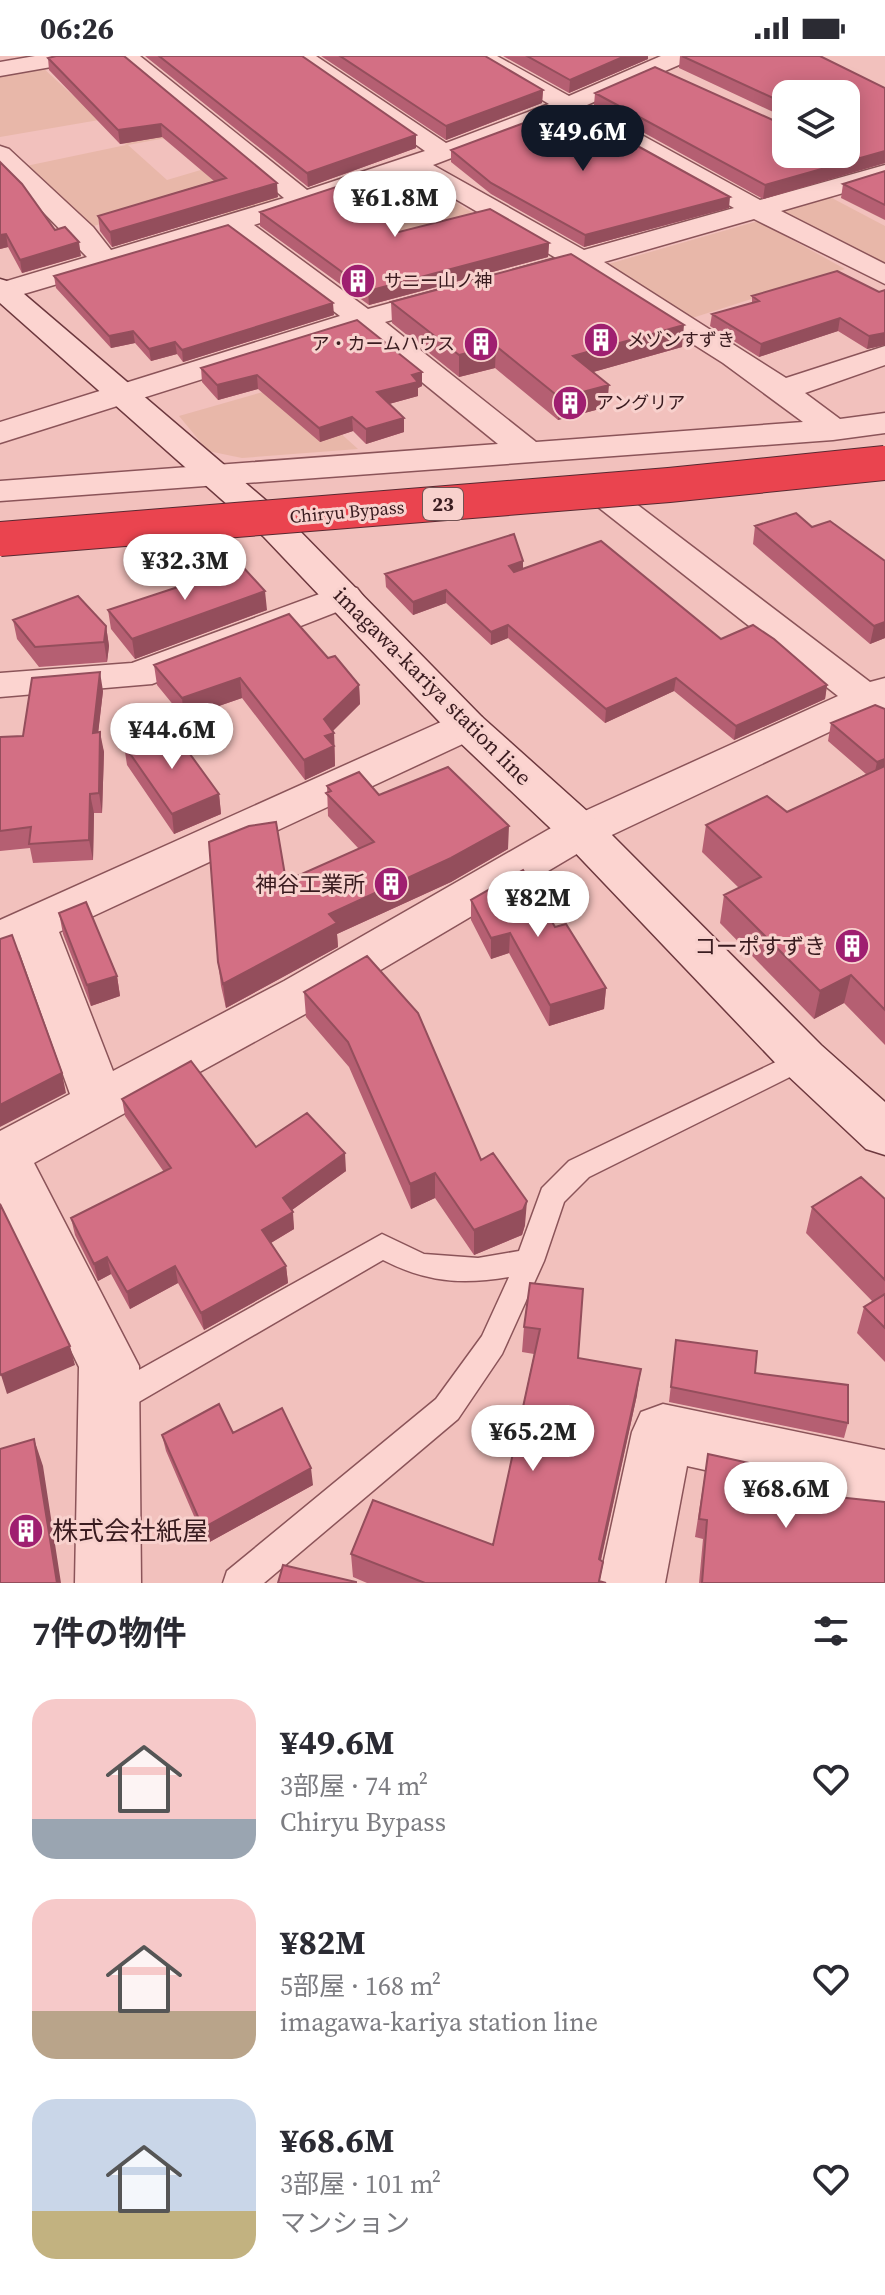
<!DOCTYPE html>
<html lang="ja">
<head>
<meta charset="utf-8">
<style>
  :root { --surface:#fff; --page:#f2f2f3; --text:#2b2b33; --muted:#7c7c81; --accent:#111827 }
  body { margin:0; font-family:"Source Serif 4","Noto Sans JP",serif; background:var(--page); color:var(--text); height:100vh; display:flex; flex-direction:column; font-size:30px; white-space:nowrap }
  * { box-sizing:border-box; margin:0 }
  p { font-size:26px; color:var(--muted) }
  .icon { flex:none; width:44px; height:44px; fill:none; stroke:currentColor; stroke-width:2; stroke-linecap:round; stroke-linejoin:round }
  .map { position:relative; height:1527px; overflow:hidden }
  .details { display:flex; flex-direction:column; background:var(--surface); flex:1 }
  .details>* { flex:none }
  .fabs { position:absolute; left:772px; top:24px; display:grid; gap:16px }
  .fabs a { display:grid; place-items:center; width:88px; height:88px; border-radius:16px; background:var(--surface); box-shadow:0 4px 20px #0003; font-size:40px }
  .price { position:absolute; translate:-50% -68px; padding:0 18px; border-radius:28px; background:#fff; color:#222; font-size:26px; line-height:52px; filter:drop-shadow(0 2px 4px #0008) }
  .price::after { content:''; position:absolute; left:50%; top:48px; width:24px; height:18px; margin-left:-12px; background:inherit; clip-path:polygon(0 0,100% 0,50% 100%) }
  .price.active { background:var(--accent); color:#fff }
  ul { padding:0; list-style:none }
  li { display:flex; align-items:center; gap:24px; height:200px; padding:0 32px }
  li span { display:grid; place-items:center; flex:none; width:224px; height:160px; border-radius:24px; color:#555 }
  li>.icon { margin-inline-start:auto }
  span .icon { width:96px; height:96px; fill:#fffc; stroke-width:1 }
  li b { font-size:34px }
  h2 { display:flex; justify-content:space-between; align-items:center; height:96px; padding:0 32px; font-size:34px }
  .status { display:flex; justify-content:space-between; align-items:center; height:56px; padding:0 40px; background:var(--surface); direction:ltr }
  .status svg { height:22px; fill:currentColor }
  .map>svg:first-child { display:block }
  .farmland { fill:#e8b7a9 }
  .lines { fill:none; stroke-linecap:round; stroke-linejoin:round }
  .lane-casing { stroke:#8b5459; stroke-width:3 }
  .street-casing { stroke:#8b5459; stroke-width:3 }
  .secondary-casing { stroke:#6d383e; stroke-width:3 }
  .lane { fill:#fcd4d0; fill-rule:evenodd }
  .street { fill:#fcd4d0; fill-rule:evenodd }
  .secondary { fill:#fcd4d0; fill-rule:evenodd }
  .highway-bridge-casing { stroke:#582931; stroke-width:36; stroke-linecap:butt }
  .highway-bridge { stroke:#ea444f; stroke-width:34 }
  .wall { fill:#b55f72 }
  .shaded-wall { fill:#944e5c }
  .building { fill:#d36f84; stroke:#944e5c; stroke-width:2 }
  .labels { text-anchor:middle; stroke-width:6; stroke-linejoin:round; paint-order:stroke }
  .far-poi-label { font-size:18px; fill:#391b1f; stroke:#f8d1cd; text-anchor:start }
  .far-street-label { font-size:18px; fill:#391b1f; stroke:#f8d1cd }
  .shield { fill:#f8d1cd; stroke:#725253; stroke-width:2 }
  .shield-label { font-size:20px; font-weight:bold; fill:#391b1f }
  .street-label { font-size:22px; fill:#391b1f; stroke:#f8d1cd }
  .poi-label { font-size:22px; fill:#391b1f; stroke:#f8d1cd; text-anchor:end }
  .near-poi-label { font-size:26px; fill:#391b1f; stroke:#f8d1cd; text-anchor:start }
</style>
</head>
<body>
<div class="status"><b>06:26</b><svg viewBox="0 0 49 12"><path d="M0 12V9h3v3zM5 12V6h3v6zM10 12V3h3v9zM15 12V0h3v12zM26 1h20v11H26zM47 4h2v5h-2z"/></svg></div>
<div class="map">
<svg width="885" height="1527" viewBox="0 0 885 1527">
  <rect width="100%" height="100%" fill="#f2c1bd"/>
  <path class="farmland" d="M42 11 80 46 198 76 128 89 167 124 231 105 281 146 230 161 197 139 87 172 26 110 126 89 99 64 0 81V19Z
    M409 118 481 162 403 185 343 142Z
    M830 141 885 170V213L778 156Z
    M758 165 845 213 689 263 605 209Z
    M287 329 358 393 242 402 208 395 179 360Z"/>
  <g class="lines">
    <g class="lane-casing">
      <path id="lane" d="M803 993 812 996 816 1003 812 1010 589 1121 564 1146 544 1205 502 1298 458 1363 264 1527H223L227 1515 436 1343 482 1280 509 1221C461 1229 426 1226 383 1204L125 1354 114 1358 103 1354 99 1344 103 1334 382 1178 424 1198 478 1202 519 1195 542 1132 569 1105Z"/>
    </g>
    <g class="street-casing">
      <path id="street" d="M35 0H85L74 7 0 20V6Z
        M115 0H140L307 134 425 95 290 0H316L446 87 549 48 469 0H497L569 40 661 0H691L688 5 587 49 760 144 885 109V125L781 155 885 208V228L754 163 604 206 786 322 885 290V309L805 337 840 363 885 357V377L833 384 0 445V425L498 388 358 274 0 387V366L340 260 230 177 0 245V227L87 201 0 112V90L9 93 93 171 111 194 284 142ZM567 58 734 152 584 194 433 109ZM411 117 556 202 513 214 509 220 513 226 523 229 576 214 723 307 803 366 536 386 385 266 459 246 464 240 459 234 449 231 368 253 254 169Z
        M610 433 622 437 870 626 885 622V670L863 660 597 786 318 951 34 1107 139 1310 141 1527H75L79 1311 0 1147V1075L70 1038 19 895 0 901V864L452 661 467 657 482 661 488 670 482 679 59 876 113 1015 284 925 565 764 838 640 598 451 592 444 598 437Z
        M344 529 357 532 363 540 357 548 152 628 0 641V617L132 607Z
        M663 1348 885 1394V1454L687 1410 665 1527H599L632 1376 641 1356Z"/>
    </g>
    <g class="secondary-casing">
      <path id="secondary" d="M0 223 10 226 290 465 482 661 597 764 821 989 885 1046V1099L866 1093 785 1017 565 786 452 679 264 481 0 247Z"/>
    </g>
    <use href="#lane" class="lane"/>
    <use href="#street" class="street"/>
    <use href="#secondary" class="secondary"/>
    <g class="highway-bridge-casing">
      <path id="highway-bridge" d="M0 483 669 429 885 407"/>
    </g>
    <use href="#highway-bridge" class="highway-bridge"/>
  </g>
  <path class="wall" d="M56 0 278 141 112 191 100 175 98 160 214 125 162 81 120 88 49 14 48 2Z
    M145 0H302L416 79V92L308 131Z
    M321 0H485L543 34 542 47 446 84Z
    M503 0H648V3L569 37Z
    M680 0H820L885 32V107L763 143 594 49 595 37 655 11 786 70V98H846V38H786V62L679 12Z
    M451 94 729 152 584 191 491 138 451 106Z
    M0 106 55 174 81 200 22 217 8 191 0 193Z
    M885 115V164L841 142 843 128Z
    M260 156 399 176 549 187 548 201 369 249 260 170Z
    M54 220 334 259 183 306 177 298 151 305 135 287 111 292 56 232Z
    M885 234V289L867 293 838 275 759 301 710 270 712 258 752 247V240L879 236Z
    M391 246 682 291 593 316 607 351 558 364 495 312 459 321 392 267Z
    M201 312 422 316V330L418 332V340L389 348 404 362V376L366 388 353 375 320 386 258 333 218 344 202 326Z
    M755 470 812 471 885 582 870 588 753 488Z
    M523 505V512L721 583 827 629 825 643 734 684 674 635 605 667 508 582 491 589 446 547 413 559 386 531 385 518Z
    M108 554H267L135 603 111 573Z
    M13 564 106 570 109 590 107 606 39 611 17 583Z
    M328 602 359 629 360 648 332 675 334 677 335 710 305 724 242 642 184 662 157 629 154 609Z
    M103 635 98 676 104 696 102 757H94L93 804 33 807 30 792 0 795V681L23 680Z
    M885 653V989L844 947 814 963 720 867 724 839 739 832 702 796 706 769 787 756 866 718 828 685 831 667Z
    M124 689 219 738 221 758 174 778 127 709Z
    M327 730 379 739 508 793 451 826 337 878 338 891 226 952 221 930 218 906 286 825 359 793 328 760Z
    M471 844 555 871 606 932 604 953 549 970 509 897 491 903 471 864Z
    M59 857 117 920 120 940 91 950 63 878Z
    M304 936 481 1104 525 1169 522 1179 474 1199 435 1142 411 1153 349 1011 306 961Z
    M122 1043 256 1091 346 1115 292 1154 294 1173 271 1187 286 1210 288 1227 204 1274 178 1227 130 1253 111 1218 98 1225 75 1179 71 1162 164 1116 125 1060Z
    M885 1143V1306L857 1277 864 1251 873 1246 806 1177 812 1151Z
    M530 1227 578 1302 637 1339 601 1504 600 1526 606 1527H367L353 1521 351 1498 493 1489 534 1298 522 1296 524 1271Z
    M676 1284 848 1367 844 1382 669 1346Z
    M233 1377 313 1429 206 1488 166 1395 162 1379Z
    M708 1398 809 1438 885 1527H699L703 1483 695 1481Z"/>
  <path class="shaded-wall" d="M625 0H648V3L569 37 570 24Z
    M543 34 542 47 446 84V70Z
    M161 68 162 81 120 88 118 74Z
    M416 79V92L308 131 307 117Z
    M885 95V107L763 143 765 129Z
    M277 127 278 141 112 191 110 176Z
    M730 141 729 152 584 191 585 179Z
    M6 178 8 191 0 193V179Z
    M79 186 81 200 22 217 20 204Z
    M549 187 548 201 369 249 368 235Z
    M333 247 334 259 183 306 182 294Z
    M840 262 838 275 759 301 761 288Z
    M684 269 682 291 572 322 573 300Z
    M133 275 135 287 111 292 109 280Z
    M885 277V289L867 293 869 280Z
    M175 286 177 298 151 305 149 293Z
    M496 290 495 312 459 321V299Z
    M422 316V330L418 332V340L378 351 377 336 412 319Z
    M257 319 258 333 218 344 217 329Z
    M609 329 607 351 558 364 560 342Z
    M352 361 353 375 320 386 319 372Z
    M404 362V376L366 388V373Z
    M523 505V518L509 523V510Z
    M446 534V547L413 559V546Z
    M265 535 267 554 135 603 132 583Z
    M885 566V582L870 588 874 570Z
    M508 569V582L491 589V576Z
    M106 570 109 590 107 606 104 586Z
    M100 616 103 635 96 696 93 677Z
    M240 622 242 642 184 662 182 642Z
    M676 622 674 635 605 667 606 653Z
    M359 629 360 648 329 679 334 677 335 710 305 724 304 704 324 663Z
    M827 629 825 643 734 684 736 670Z
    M100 676 104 696 102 757 99 737Z
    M885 703V719L873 725 877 706Z
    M90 738 94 757 93 804 89 784Z
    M219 738 221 758 174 778 172 758Z
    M509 770 508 793 451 826 337 878 338 891 226 952 223 928 329 858Z
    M510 877 509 897 491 903V882Z
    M851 919 844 947 814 963 820 935Z
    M117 920 120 940 91 950 87 929Z
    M606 932 604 953 549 970 550 949Z
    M62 1017 66 1037 0 1071V1049Z
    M345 1097 346 1115 285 1159 283 1142Z
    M435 1117V1142L411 1153 410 1128Z
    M527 1145 525 1169 522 1179 474 1199V1174Z
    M293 1156 294 1173 264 1191 262 1174Z
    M107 1201 111 1218 98 1225 94 1208Z
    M175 1210 178 1227 130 1253 127 1236Z
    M286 1210 288 1227 204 1274 201 1257Z
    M70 1290 75 1309 7 1338 1 1319Z
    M641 1313 637 1339 596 1526 599 1503Z
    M34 1383 43 1410 61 1527H57Z
    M311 1412 313 1429 206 1488 203 1472Z"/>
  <path class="building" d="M56 0H124L277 127 110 176 98 160 226 122 161 68 118 74 48 2Z
    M159 0H302L416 79 307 117Z
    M340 0H485L543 34 446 70Z
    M527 0H625L570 24Z
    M682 0H820L885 32V95L765 129 595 37 655 11 786 70V98H846V38H786V48Z
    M567 51 730 141 585 179 491 127 451 94Z
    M0 106 22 128 55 174 65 171 79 186 20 204 6 178 0 179Z
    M885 115V149L843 128Z
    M339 130 399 176 490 153 549 187 368 235 260 156Z
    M228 169 333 247 182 294 175 286 149 293 133 275 109 280 54 220Z
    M571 198 684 269 573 300 609 329 560 342 496 290 459 299 391 246Z
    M837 215 879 236 885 234V277L869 280 840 262 761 288 712 258 759 245 752 240Z
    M357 264 422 316 412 319 418 326 377 336 404 362 366 373 352 361 319 372 257 319 217 329 201 312Z
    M796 457 812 471 830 465 885 505V566L874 570 755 470Z
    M514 478 523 505 509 510 514 516 601 485 721 583 753 569 774 583 827 629 736 670 676 622 606 653 508 569 491 576 446 534 413 546 385 518Z
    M242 510 265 535 132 583 108 554Z
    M78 540 106 570 104 586 35 591 13 564Z
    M289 558 328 602 335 600 359 629 324 663 334 677 325 680 334 690 304 704 240 622 182 642 154 609Z
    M100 616 93 677 100 676 99 737 90 738 89 784 29 788 31 771 0 775V681L23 680 32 622Z
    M875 649 885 653V703L877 706 831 667Z
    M171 672 219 738 172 758 124 689Z
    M885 710V954L851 919 820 935 724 839 761 821 706 769 767 740 787 756Z
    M448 711 509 770 451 802 329 858 337 867 223 928 218 906 209 786 249 770 276 766 286 825 374 786 326 737 331 735 327 730 359 716 379 739Z
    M523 814 555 871 566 868 606 932 550 949 510 877 491 882 471 844Z
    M86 846 117 920 87 929 59 857Z
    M12 879 62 1017 0 1049V883Z
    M367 900 418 957 481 1104 493 1097 527 1145 523 1154 474 1174 435 1117 410 1128 348 986 304 936Z
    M191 1005 256 1091 307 1057 345 1097 283 1142 293 1156 262 1174 286 1210 201 1257 175 1210 127 1236 107 1201 94 1208 71 1162 171 1112 122 1043Z
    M861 1121 885 1143V1224L812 1151Z
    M0 1148 70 1290 1 1319 0 1317Z
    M530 1227 583 1233 578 1302 641 1313 599 1503 603 1506 599 1525 606 1527H425L351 1498 373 1444 493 1489 540 1273 524 1271Z
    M885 1238V1272L864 1251Z
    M676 1284 757 1295 755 1317 848 1329V1367L671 1331Z
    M219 1348 233 1377 282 1352 311 1412 203 1472 162 1379Z
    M34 1383 57 1527H0V1393Z
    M708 1398 809 1420V1438L885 1446V1527H702L707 1464 699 1463Z
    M283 1509 356 1526V1527H278Z"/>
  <defs>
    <g id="building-disc" transform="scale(1.8)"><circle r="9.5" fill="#9f1f70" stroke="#f8d1cd"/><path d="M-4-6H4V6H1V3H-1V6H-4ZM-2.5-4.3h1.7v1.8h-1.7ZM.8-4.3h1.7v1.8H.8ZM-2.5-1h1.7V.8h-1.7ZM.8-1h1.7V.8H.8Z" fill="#fff"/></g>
  </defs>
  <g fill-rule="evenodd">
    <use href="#building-disc" x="358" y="225"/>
    <use href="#building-disc" x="601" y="284"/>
    <use href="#building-disc" x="481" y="288"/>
    <use href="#building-disc" x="570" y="347"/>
    <use href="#building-disc" x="391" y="828"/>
    <use href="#building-disc" x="852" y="890"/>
    <use href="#building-disc" x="26" y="1475"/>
  </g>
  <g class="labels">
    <g class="far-poi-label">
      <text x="384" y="231">サニー山ノ神</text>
      <text x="627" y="290">メゾンすずき</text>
      <text x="455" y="294" text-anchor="end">ア・カームハウス</text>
      <text x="596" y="353">アングリア</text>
    </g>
    <g class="far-street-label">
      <text transform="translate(347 456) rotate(-5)" y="6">Chiryu Bypass</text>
    </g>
    <rect class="shield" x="423" y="432" width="40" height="32" rx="6"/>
    <g class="shield-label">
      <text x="443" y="455">23</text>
    </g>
    <g class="street-label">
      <text transform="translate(433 630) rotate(45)" y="8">imagawa-kariya station line</text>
    </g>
    <g class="poi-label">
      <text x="365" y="836">神谷工業所</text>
      <text x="826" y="898">コーポすずき</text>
    </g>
    <g class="near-poi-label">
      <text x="52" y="1484">株式会社紙屋</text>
    </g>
  </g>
</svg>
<div class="fabs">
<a><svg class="icon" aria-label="layers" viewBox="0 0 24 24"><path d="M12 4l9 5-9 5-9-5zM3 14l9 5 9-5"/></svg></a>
</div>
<b class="price active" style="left:583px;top:117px">¥49.6M</b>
<b class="price" style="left:395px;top:183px">¥61.8M</b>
<b class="price" style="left:185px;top:546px">¥32.3M</b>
<b class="price" style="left:172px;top:715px">¥44.6M</b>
<b class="price" style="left:538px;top:883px">¥82M</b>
<b class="price" style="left:533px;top:1417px">¥65.2M</b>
<b class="price" style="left:786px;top:1474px">¥68.6M</b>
</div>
<section class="details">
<h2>7件の物件<svg class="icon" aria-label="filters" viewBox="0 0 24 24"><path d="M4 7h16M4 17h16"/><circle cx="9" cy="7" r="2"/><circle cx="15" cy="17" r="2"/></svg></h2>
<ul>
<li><span style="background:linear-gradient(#f6c9c9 75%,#9aa5b1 0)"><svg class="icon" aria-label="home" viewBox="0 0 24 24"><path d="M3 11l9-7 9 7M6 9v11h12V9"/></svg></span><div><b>¥49.6M</b><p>3部屋 · 74 m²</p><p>Chiryu Bypass</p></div><svg class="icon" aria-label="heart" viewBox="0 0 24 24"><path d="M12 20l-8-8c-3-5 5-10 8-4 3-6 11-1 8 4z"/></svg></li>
<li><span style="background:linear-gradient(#f6c9c9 70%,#b9a48a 0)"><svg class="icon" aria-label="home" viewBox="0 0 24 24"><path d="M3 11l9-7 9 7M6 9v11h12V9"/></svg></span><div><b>¥82M</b><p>5部屋 · 168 m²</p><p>imagawa-kariya station line</p></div><svg class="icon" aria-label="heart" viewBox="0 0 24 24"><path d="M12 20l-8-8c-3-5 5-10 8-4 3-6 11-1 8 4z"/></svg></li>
<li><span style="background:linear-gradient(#c9d6e8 70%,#c2b280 0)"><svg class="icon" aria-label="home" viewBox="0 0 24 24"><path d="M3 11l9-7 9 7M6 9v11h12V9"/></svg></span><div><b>¥68.6M</b><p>3部屋 · 101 m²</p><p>マンション</p></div><svg class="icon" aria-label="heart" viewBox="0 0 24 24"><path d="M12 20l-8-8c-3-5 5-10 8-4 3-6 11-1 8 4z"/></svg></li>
</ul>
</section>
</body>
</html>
